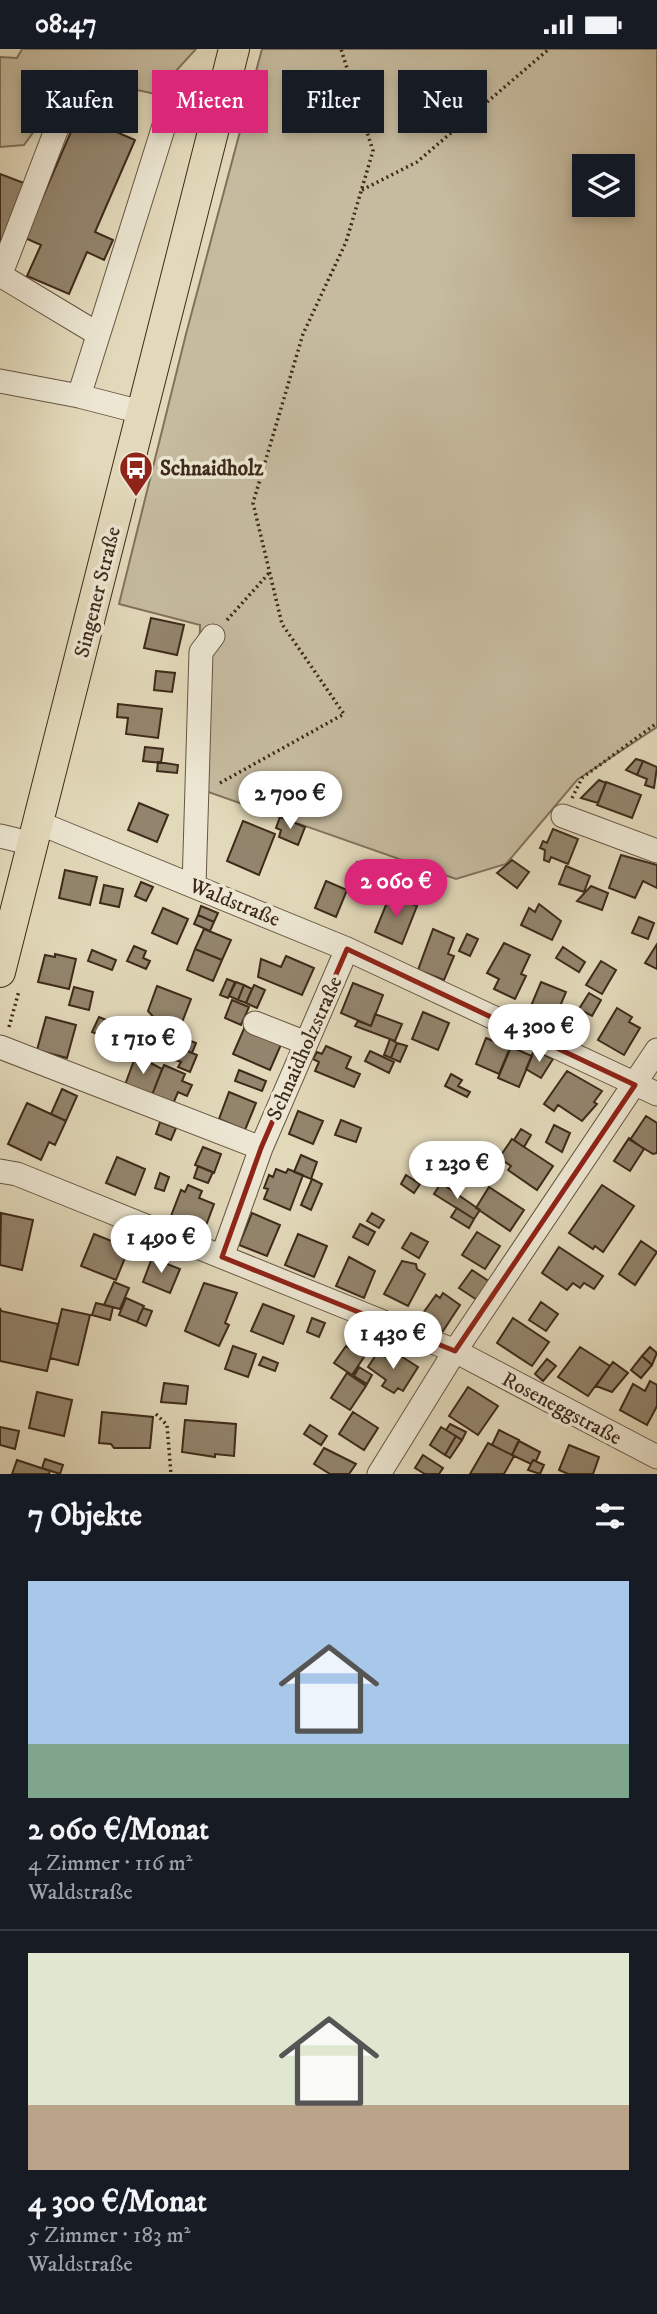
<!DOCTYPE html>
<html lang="de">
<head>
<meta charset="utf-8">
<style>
  :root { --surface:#171b24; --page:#20242c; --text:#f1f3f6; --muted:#9ea1a6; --line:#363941; --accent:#db2777 }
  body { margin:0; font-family:"IM FELL DW Pica",serif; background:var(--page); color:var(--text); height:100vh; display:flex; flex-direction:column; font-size:26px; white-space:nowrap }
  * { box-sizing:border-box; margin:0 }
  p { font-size:23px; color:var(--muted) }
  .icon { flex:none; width:38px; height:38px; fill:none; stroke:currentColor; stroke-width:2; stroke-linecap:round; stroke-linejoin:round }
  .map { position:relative; height:1425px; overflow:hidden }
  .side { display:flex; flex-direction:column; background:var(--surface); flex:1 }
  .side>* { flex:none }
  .hud { position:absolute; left:21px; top:21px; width:616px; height:63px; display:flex; gap:14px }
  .buttons { position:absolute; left:572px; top:105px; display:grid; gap:14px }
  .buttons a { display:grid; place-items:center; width:63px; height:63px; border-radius:0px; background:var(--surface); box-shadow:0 4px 10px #0003; font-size:35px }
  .price { position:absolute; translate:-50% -60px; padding:0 16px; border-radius:24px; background:#fff; color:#222; font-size:23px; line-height:46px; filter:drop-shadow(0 2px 4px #0008) }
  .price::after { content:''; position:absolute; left:50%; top:42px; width:21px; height:16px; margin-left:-10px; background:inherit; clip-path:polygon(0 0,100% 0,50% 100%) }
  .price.active { background:var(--accent); color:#fff }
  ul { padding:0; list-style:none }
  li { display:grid; align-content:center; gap:14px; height:371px; padding:0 28px }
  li+li { border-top:2px solid var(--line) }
  li span { display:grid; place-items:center; height:217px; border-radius:0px; color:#555 }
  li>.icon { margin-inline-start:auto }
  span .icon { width:126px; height:126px; fill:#fffc; stroke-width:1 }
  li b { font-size:30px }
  h2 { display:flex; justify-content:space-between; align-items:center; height:84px; padding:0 28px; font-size:30px }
  .tag { padding:0 24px; border-radius:0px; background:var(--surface); box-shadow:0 4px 10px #0003; font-size:24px; line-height:63px }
  .tag.active { background:var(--accent); color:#fff }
  .status { display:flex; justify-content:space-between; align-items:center; height:49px; padding:0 35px; background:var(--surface); direction:ltr }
  .status svg { height:19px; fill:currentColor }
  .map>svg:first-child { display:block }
  .green { fill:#c6bb9f; stroke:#82725c; stroke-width:2; fill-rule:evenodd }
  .building { fill:#93856d; stroke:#3e2a1a; stroke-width:2 }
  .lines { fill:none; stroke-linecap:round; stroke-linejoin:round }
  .minor-casing { stroke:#675642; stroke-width:25 }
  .major-casing { stroke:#3e2a1a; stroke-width:32 }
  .path { stroke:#3e2a1a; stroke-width:3.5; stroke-dasharray:2 3.5; stroke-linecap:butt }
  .minor { stroke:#ece6d2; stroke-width:23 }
  .major { stroke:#e2d9ba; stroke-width:30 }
  .marked { fill:none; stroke:#8f2418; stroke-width:5; stroke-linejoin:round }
  .labels { text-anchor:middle; stroke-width:7; stroke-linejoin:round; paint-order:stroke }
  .poi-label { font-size:21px; font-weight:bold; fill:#3e2a1a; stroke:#ece6d2; text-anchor:start }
  .street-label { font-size:21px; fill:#3e2a1a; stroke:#ece6d2 }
</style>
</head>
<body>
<div class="status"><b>08:47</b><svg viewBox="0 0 49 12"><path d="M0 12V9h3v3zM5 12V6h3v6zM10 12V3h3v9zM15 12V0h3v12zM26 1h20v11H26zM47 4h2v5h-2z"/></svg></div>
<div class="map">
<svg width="657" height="1425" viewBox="0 0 657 1425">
  <rect width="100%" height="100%" fill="#e2d9ba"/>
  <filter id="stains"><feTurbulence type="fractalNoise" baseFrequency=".00286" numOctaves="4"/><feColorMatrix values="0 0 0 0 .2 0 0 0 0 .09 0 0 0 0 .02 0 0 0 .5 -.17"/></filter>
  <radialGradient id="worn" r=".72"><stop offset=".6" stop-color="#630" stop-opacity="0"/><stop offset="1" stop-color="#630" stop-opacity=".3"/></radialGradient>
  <path class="green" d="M22 0H196L155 45 74 27 24 96 0 98V8L17 9Z
    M262 0H657V678L577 731 506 815 456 830 197 739 200 576 119 555 186 285ZM584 117H623V156H584Z"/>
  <path class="building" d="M89 41 116 52 105 78 135 91 95 183 113 191 104 211 87 203 69 245 27 227 41 196 25 189Z
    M0 125 24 134 0 197Z
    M151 569 184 576 177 606 144 599Z
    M156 622 175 624 172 643 154 641Z
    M118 655 162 660 158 689 126 685 128 669 117 668Z
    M145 698 163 700 161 714 143 712Z
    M636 710 643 712 637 726 626 721Z
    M643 712 657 718 654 739 645 736 647 730 637 726Z
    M158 713 178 716 177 724 157 722Z
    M599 731 606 734 598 754 581 749Z
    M606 733 641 746 632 769 597 756Z
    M139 754 168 766 157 793 128 781Z
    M280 768 305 778 298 796 279 788 281 781 276 779Z
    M243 772 275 785 259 826 227 812Z
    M553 780 578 790 568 815 551 808 549 813 544 811 545 801 540 799 543 792 547 794Z
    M621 806 657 816V839L643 832 635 849 609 839Z
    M512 811 529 823 517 839 497 824Z
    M357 813 368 818 360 834 350 830Z
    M566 817 590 827 584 843 559 835Z
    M65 821 97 828 90 856 59 849Z
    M433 829 442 833 434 851 425 847Z
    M326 832 347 841 336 868 315 859Z
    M141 833 153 838 146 852 135 847Z
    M104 836 123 840 119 858 100 854Z
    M591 837 608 844 602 861 577 852Z
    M390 846 417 857 402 895 375 883Z
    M539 855 561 872 552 891 521 876 529 859 535 863Z
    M201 857 218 864 214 873 198 866Z
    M163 859 188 870 177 895 152 884Z
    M198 866 214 873 210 882 194 875Z
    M639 868 654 874 648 890 632 884Z
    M204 880 231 891 222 911 195 900Z
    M433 880 454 889 448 905 454 907 444 931 418 921Z
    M467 885 478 890 470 907 459 902Z
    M504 894 530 906 521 925 526 927 515 950 494 940 499 930 487 924Z
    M657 895V920L645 914Z
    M134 897 146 902 143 909 150 912 146 920 127 912Z
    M563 898 585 913 579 923 556 909Z
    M195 900 222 911 213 932 187 921Z
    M92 901 116 911 112 921 88 912Z
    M55 905 76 910 69 940 38 933 45 906 55 908Z
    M286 907 314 919 302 946 258 928 261 910 281 918Z
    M601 912 616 921 602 945 586 936Z
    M227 930 235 933 228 949 220 946Z
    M236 933 244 936 238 951 229 947Z
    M541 933 566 943 556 967 531 957Z
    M353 934 383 946 371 977 341 964Z
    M244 936 252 940 246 954 238 951Z
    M254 936 265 941 257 959 246 954Z
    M157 937 191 950 181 976 157 972 148 962Z
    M74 938 93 943 89 961 69 956Z
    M589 944 601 951 592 967 579 960Z
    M232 951 249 958 241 976 225 969Z
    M617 959 632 968 629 973 640 979 624 1006 598 991Z
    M423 963 449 974 438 1001 412 990Z
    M375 965 402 975 395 992 355 977 358 972 371 977Z
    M46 968 76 976 67 1009 37 1001Z
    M99 968 111 973 105 989 92 983Z
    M111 973 138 984 132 999 105 989Z
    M246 975 283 991 270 1021 233 1005Z
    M171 984 196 994 192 1004 167 994Z
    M486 989 510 999 499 1025 476 1015Z
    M390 990 397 994 391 1009 384 1006Z
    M167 994 197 1006 190 1023 178 1018 181 1013 162 1006Z
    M397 994 407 997 400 1013 391 1009Z
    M326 997 351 1008 346 1019 360 1025 354 1038 315 1022 319 1013 313 1010 317 1003 322 1005Z
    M511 998 532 1007 519 1038 498 1029Z
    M534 1001 553 1010 541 1029 526 1020Z
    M370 1002 394 1013 389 1024 365 1012Z
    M136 1006 162 1020 152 1046 125 1036Z
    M164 1016 185 1025 182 1032 192 1036 187 1047 178 1043 173 1055 152 1046Z
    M239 1021 266 1032 262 1042 235 1032Z
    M567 1022 602 1042 594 1053 597 1055 582 1072 558 1056 554 1062 544 1055Z
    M451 1025 462 1031 458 1037 470 1043 467 1048 445 1037Z
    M62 1040 77 1047 66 1072 51 1065Z
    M229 1043 256 1054 245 1081 219 1070Z
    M27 1054 66 1072 55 1096 49 1093 41 1111 8 1095Z
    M298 1062 323 1072 313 1095 289 1085Z
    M646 1067 657 1074V1104L653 1105 630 1091Z
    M341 1071 361 1079 356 1093 335 1086Z
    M160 1073 176 1079 171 1091 156 1085Z
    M554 1076 570 1084 562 1103 546 1093Z
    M521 1080 531 1086 524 1098 514 1091Z
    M629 1089 644 1100 630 1122 614 1112Z
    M512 1090 553 1117 537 1141 508 1121 511 1117 499 1109Z
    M481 1095 497 1106 487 1122 470 1110Z
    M203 1098 221 1105 214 1124 195 1116Z
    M301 1106 317 1113 311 1130 294 1123Z
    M117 1108 145 1120 135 1146 106 1134Z
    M198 1117 213 1123 208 1134 194 1129Z
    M276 1120 286 1124 288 1120 303 1126 290 1161 264 1150 268 1140 264 1139 269 1126 273 1128Z
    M160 1124 169 1128 164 1142 155 1139Z
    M406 1126 420 1135 414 1144 401 1135Z
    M312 1130 322 1135 311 1161 301 1156Z
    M441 1134 480 1161 474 1170 434 1145Z
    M188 1136 202 1142 199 1149 214 1155 204 1182 171 1167 181 1141 185 1143Z
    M602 1136 634 1157 603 1203 595 1197 593 1200 569 1184Z
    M489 1138 524 1161 510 1182 476 1159Z
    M457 1159 474 1170 469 1179 451 1168Z
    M1 1164 33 1171 22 1221 0 1216Z
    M252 1164 280 1176 267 1207 239 1196Z
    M372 1164 384 1171 379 1179 367 1172Z
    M360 1175 375 1183 368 1196 353 1188Z
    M477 1183 500 1197 485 1220 462 1206Z
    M411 1184 428 1193 419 1209 402 1199Z
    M94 1185 129 1199 116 1231 81 1217Z
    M298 1185 327 1197 314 1228 285 1216Z
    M641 1192 657 1203 635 1236 619 1225Z
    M559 1198 603 1227 594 1240 584 1234 580 1239 573 1234 567 1241 542 1224Z
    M349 1208 375 1222 364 1249 336 1237Z
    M152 1209 180 1220 170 1244 143 1233Z
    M402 1212 416 1215 417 1220 425 1225 408 1257 384 1245Z
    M472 1221 490 1233 477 1251 459 1239Z
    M114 1233 129 1239 120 1260 104 1256Z
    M204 1234 237 1244 225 1274 229 1276 219 1297 185 1282Z
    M443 1244 460 1256 443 1282 421 1267 436 1246 440 1249Z
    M126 1249 144 1257 137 1273 119 1266Z
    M541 1253 558 1265 546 1282 529 1271Z
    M96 1254 113 1258 110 1271 92 1266Z
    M263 1255 294 1267 283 1295 251 1282Z
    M0 1259 1 1262 58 1275 47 1322 0 1312Z
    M143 1259 152 1262 146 1277 137 1273Z
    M62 1260 90 1266 78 1316 50 1309Z
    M312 1269 325 1274 319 1288 307 1283Z
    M513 1269 549 1293 532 1317 497 1294Z
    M233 1297 256 1305 248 1328 225 1320Z
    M346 1297 364 1308 352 1326 334 1314Z
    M580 1298 610 1317 588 1347 558 1328Z
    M650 1298 657 1304 652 1316 642 1307Z
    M393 1302 418 1318 403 1342 398 1339 394 1344 382 1337 386 1331 368 1318 378 1303 388 1310Z
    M642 1307 652 1316 641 1329 631 1321Z
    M263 1308 278 1314 275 1322 259 1316Z
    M547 1310 556 1317 543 1332 535 1325Z
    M613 1313 628 1324 612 1343 596 1337Z
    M359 1318 372 1326 367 1335 354 1327Z
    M347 1324 366 1337 350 1361 331 1349Z
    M650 1332 657 1336V1357L647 1376 620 1361 633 1335 645 1342Z
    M164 1334 188 1337 186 1355 161 1353Z
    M468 1338 498 1357 478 1386 449 1367Z
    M37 1343 72 1351 64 1387 29 1379Z
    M102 1363 153 1368 150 1399H114L111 1395 99 1394Z
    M353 1363 378 1379 364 1401 339 1385Z
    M185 1371 236 1375 234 1407 215 1405V1408L182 1403Z
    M450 1375 466 1383 462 1391 446 1381Z
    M310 1376 327 1387 321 1396 304 1385Z
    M0 1378 19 1382 15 1400 0 1396Z
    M441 1378 456 1387 445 1406 430 1396Z
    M499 1381 519 1391 512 1406 492 1396Z
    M456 1387 462 1391 450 1409 445 1406Z
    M519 1392 540 1403 536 1412 533 1411 531 1415 512 1406Z
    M488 1394 514 1407 504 1425H470Z
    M569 1396 599 1408 593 1425H568L559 1421Z
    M324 1399 356 1415 349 1425H330L314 1415Z
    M423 1406 443 1419 439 1425H425L415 1419Z
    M45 1410 63 1416 60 1425 42 1419Z
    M17 1411 50 1422 49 1425H12Z
    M533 1411 544 1416 540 1425 528 1421Z"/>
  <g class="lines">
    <g class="minor-casing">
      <path id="minor" d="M0 226 98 285
        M0 227 70 45
        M0 332 79 347 141 363
        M79 347 174 45
        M563 767 657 802
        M39 774 347 900 657 1045
        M0 787 33 795
        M194 837 201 603 213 587
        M255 974 306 994
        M0 998 261 1099
        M0 1122 17 1125 455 1302 657 1408
        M222 1208 261 1099 347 900
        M379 1425 455 1302 657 1001"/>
    </g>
    <g class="major-casing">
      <path id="major" d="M0 923 234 0"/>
    </g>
    <path class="path" d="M362 141 417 113 549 0
      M227 571 270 523
      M220 734 344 665 282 575 253 454 303 285 346 193 373 102 341 0
      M572 749 582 729 657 674
      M9 978 19 942
      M156 1365 167 1376 171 1425"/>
    <use href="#minor" class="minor"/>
    <use href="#major" class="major"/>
  </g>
  <path class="marked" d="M347 900 635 1036 455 1302 222 1208 261 1099Z"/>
  <defs>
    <g id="bus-pin" transform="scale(1.75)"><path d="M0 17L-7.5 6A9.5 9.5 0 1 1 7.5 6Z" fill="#8f2418" stroke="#ece6d2"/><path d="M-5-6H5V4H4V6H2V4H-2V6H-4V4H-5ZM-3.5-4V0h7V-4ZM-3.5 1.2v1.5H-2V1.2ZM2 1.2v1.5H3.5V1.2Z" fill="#fff"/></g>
  </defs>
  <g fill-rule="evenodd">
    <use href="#bus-pin" x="136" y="419"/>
  </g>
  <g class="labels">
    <g class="poi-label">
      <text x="160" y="426">Schnaidholz</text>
    </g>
    <g class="street-label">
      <text transform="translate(97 543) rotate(-76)" y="7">Singener Straße</text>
      <text transform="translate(235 853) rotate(22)" y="7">Waldstraße</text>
      <text transform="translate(304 999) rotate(-66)" y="7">Schnaidholzstraße</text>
      <text transform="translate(562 1359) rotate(28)" y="7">Roseneggstraße</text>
    </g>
  </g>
  <rect width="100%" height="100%" filter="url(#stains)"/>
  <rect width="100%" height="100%" fill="url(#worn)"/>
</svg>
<div class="buttons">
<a><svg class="icon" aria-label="layers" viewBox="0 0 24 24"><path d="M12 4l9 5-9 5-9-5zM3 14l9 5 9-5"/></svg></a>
</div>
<b class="price" style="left:290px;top:782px">2 700 €</b>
<b class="price active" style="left:396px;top:870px">2 060 €</b>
<b class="price" style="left:539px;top:1015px">4 300 €</b>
<b class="price" style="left:143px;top:1027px">1 710 €</b>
<b class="price" style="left:457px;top:1152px">1 230 €</b>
<b class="price" style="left:161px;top:1226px">1 490 €</b>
<b class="price" style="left:393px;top:1322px">1 430 €</b>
<div class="hud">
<a class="tag">Kaufen</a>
<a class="tag active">Mieten</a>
<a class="tag">Filter</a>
<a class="tag">Neu</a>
</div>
</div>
<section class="side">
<h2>7 Objekte<svg class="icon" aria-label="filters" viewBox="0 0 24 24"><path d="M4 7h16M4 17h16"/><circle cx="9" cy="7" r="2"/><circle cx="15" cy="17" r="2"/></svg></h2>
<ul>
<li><span style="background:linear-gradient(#a9c7e8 75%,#7fa58c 0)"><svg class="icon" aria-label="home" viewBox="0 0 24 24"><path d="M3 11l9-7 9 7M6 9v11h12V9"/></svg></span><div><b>2 060 €/Monat</b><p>4 Zimmer · 116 m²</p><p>Waldstraße</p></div></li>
<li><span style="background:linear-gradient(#dfe7d0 70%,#b9a48a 0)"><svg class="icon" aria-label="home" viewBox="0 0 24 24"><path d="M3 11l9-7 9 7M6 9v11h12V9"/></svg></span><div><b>4 300 €/Monat</b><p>5 Zimmer · 183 m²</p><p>Waldstraße</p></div></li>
</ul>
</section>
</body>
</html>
